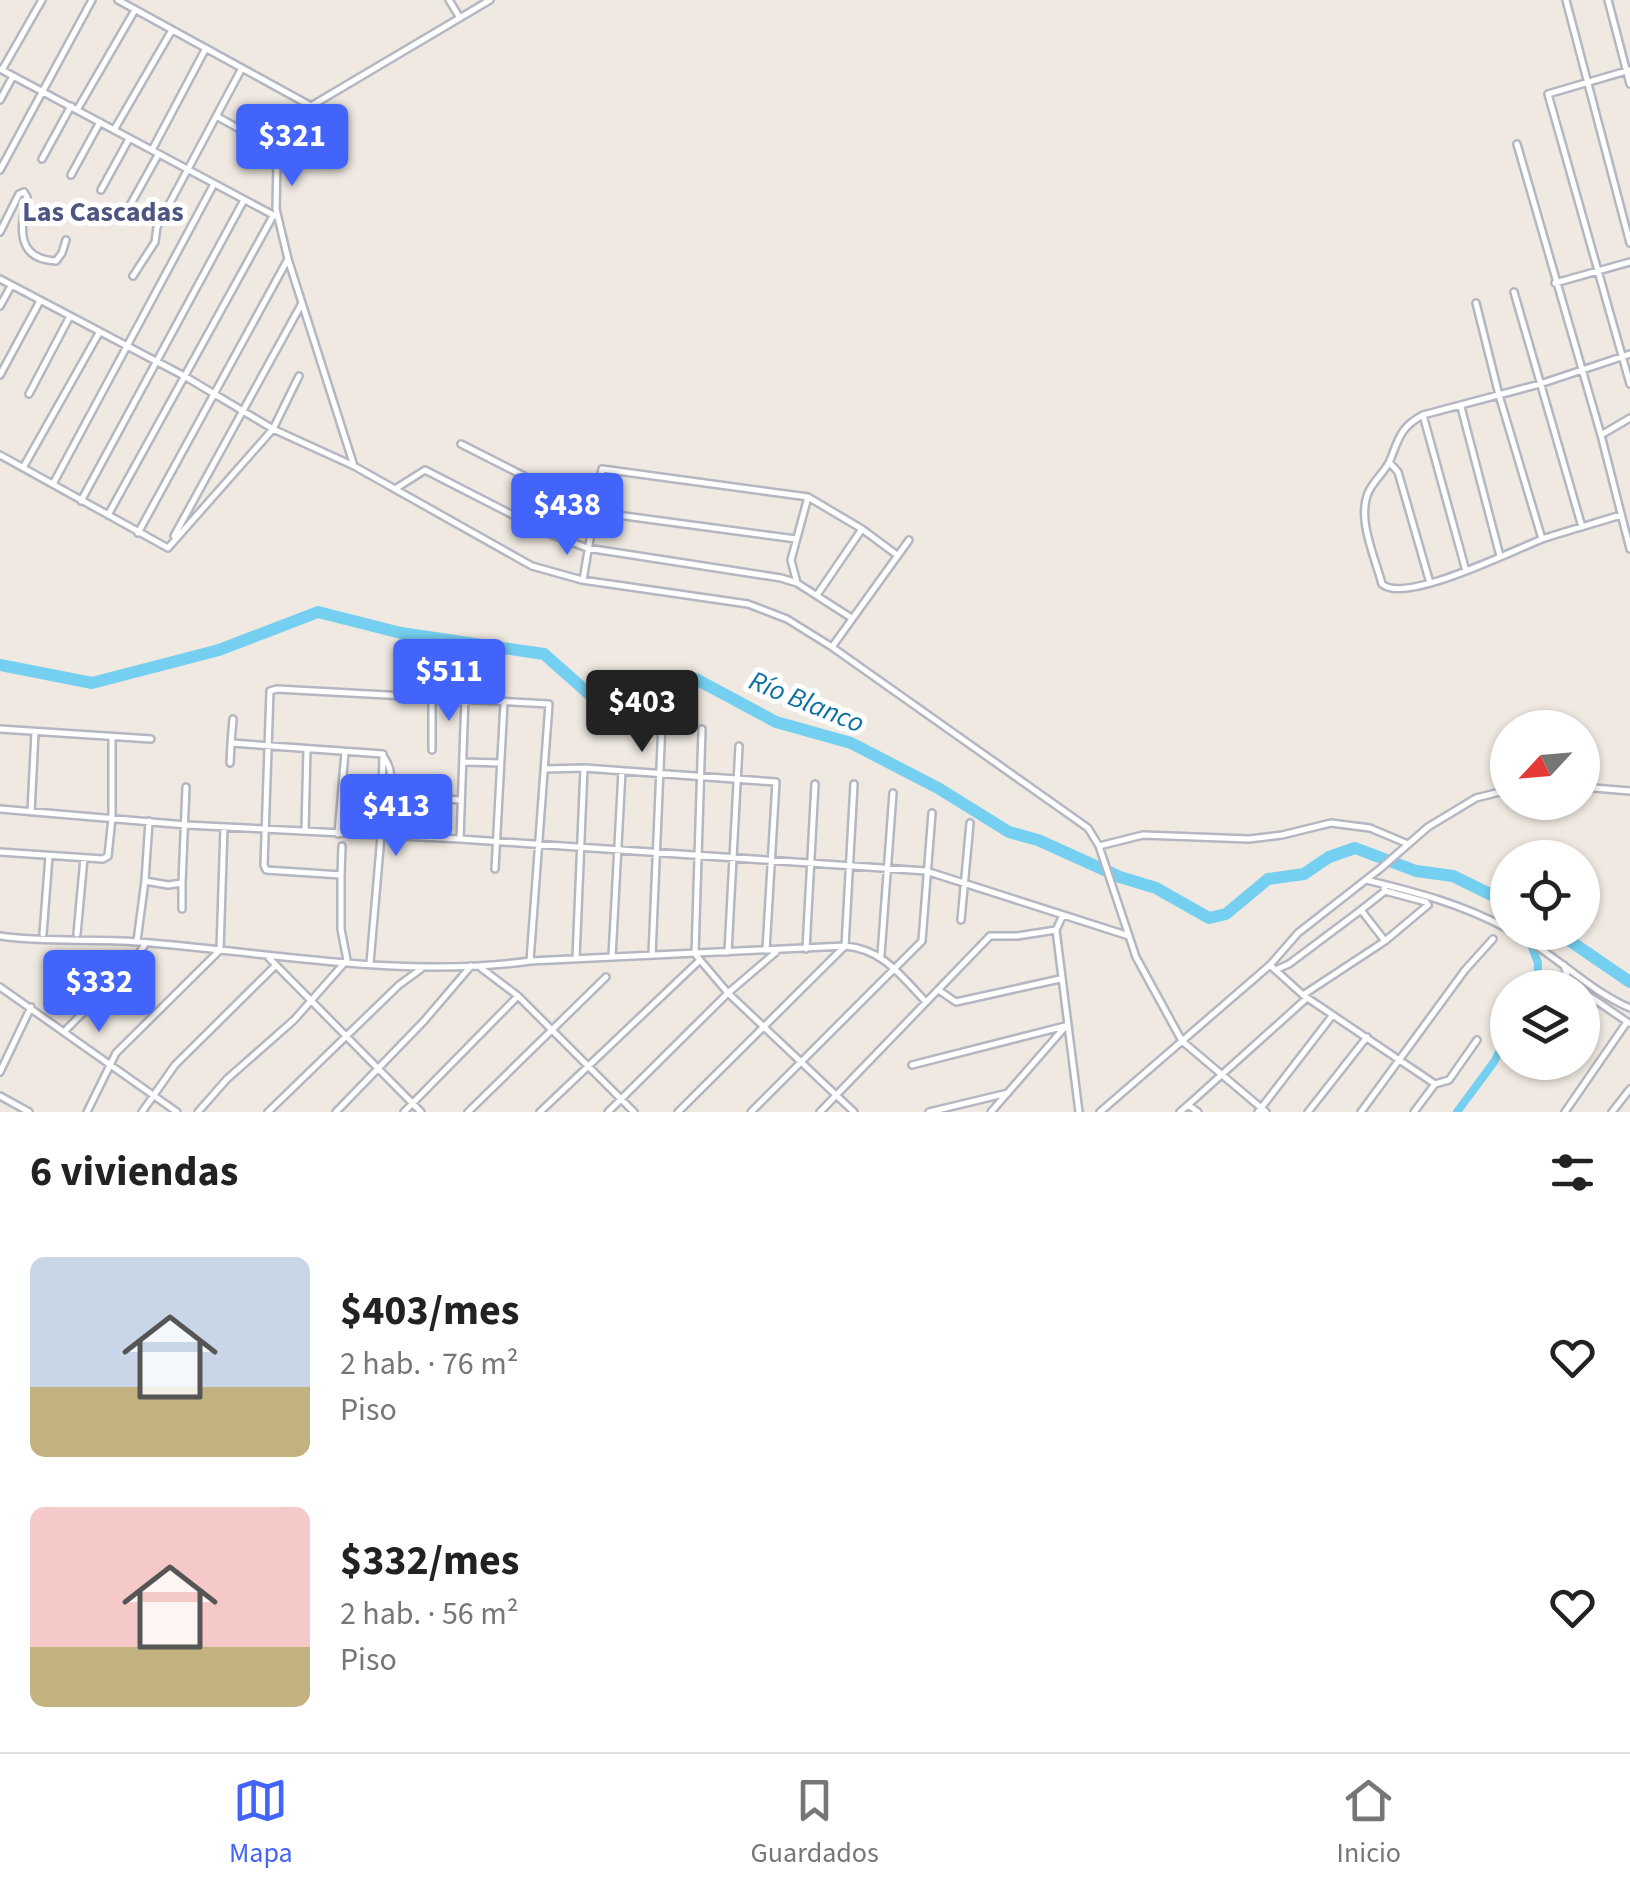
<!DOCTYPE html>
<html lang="es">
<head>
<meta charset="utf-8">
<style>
  :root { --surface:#fff; --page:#f6f6f6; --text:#222; --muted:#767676; --line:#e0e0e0; --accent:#4264fb }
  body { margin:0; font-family:"Source Sans 3",sans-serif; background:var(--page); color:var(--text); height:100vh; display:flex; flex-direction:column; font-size:38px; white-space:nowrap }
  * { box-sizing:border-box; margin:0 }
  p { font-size:32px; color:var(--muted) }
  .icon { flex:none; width:55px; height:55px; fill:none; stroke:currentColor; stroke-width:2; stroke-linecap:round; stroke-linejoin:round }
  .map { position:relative; height:1112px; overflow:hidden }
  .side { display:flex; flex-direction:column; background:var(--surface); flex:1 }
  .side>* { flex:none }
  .needle { width:65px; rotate:244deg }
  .tools { position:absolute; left:1490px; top:710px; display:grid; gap:20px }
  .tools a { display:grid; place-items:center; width:110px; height:110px; border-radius:50%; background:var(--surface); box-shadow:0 2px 8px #0004; font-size:50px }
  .price { position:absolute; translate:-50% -85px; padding:0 22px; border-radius:10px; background:var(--accent); color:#fff; font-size:32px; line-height:65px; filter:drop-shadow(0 2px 5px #0008) }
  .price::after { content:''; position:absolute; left:50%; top:60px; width:30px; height:22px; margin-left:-15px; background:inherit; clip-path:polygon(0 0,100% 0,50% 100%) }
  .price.on { background:#222; color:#fff }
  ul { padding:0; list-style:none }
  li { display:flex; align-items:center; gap:30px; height:250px; padding:0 30px }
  li span { display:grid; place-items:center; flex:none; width:280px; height:200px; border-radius:15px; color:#555 }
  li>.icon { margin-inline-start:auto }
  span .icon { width:120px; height:120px; fill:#fffc; stroke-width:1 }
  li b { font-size:42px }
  h2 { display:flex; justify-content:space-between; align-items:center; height:120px; padding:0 30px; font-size:42px }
  .dock { display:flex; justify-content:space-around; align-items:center; height:140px; border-top:2px solid var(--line); background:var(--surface); font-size:28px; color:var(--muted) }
  .dock a { display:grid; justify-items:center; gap:5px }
  .dock .on { color:var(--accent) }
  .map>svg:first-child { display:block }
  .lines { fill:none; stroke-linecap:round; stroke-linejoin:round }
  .canal { stroke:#75cff0; stroke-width:8 }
  .river { stroke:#75cff0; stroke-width:12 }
  .minor-casing { stroke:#b4b7c1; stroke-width:10 }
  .minor { stroke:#fff; stroke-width:5 }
  .labels { text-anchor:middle; stroke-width:10; stroke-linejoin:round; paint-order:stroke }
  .neighbourhood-label { font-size:28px; font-weight:bold; fill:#4d5680; stroke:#fff }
  .water-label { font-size:28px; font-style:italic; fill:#0d6fa3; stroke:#fff }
</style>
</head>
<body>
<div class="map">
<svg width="1630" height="1112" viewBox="0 0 1630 1112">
  <rect width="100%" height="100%" fill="#efe9e1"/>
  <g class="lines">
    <path class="canal" d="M1526 932 1538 963 1537 988
      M1457 1112 1494 1062 1508 1035"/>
    <path class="river" d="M0 665 92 683 219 650 318 612 401 633 544 654 596 700 694 678 776 722 851 743 938 788 1009 832 1038 840 1120 877 1156 888 1209 918 1226 914 1268 879 1304 874 1329 857 1355 848 1416 871 1453 876 1508 903
      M1557 932 1630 982"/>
    <g class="minor-casing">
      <path id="minor" d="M118 0 311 106
        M449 0 460 18
        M1566 0 1630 243
        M1608 0 1630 84
        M0 69 275 216
        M2 70 42 0
        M1630 70 1548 94 1630 384
        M0 100 13 76
        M77 110 135 10
        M218 117 281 152
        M114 130 172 30
        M1517 144 1601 435 1630 549
        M152 150 206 48
        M42 159 71 106
        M0 170 92 0
        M71 175 100 122
        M101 190 129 139
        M128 209 158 155
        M0 232 19 194 24 192 27 197C21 225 14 259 56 261L62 253 66 240
        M133 276 155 242 157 227 242 68
        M0 279 186 377 273 429 354 466 532 566 582 580 748 604 787 619 832 647 1088 828 1099 846 1136 957 1182 1041 1266 1112
        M1555 283 1630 262
        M1514 292 1582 527
        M1476 303 1499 395 1542 539
        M0 306 11 286
        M0 375 40 301
        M29 394 69 318
        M1461 407 1500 556
        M1423 415 1466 571
        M1601 435 1630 418
        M461 444 595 512 796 539
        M0 455 168 548 273 429 299 376
        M1390 463 1398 472 1430 583
        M24 466 99 333
        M354 466 288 259 276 209 277 161 289 134 311 106 490 0
        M53 484 214 184
        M395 489 425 470 548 533 587 548 781 578 797 583 850 617
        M81 501 244 200
        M108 515 273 216
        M1621 515C1595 523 1570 530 1545 538 1515 549 1405 605 1382 584 1375 557 1356 518 1369 491 1375 479 1387 470 1391 458 1399 437 1402 426 1423 415L1540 384 1630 354
        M138 533 288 259
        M174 536 301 305
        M583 580 602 469 808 497 862 529 897 555
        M797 583 791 560 808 497
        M817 595 862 529
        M832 647 909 540
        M0 729 151 739
        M702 729 695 954 728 993 854 1112
        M231 743 233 719
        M432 750V696
        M465 762 501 763
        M230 763 231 743 383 754
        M545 769 584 768 776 782 766 950
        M1582 787 1630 791
        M383 796C393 782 393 771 384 757
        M438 798 459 800
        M0 809 186 825 460 839 926 871 1129 936
        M31 812 35 732
        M305 830 307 749
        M338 834 345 752
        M460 839 465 697
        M1099 846 1143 835 1249 839 1282 835 1331 823 1370 828 1408 844
        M0 852 103 859 108 856 112 818V738
        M495 869 504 703
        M341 875 342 846
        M1366 880C1416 892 1462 904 1508 929
        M145 881 149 821
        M182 909V883
        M1361 910 1385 891
        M1063 915 1056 930 1079 1112
        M961 920 970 823
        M1514 932C1555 954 1588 990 1630 1008
        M43 934 49 856
        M77 934 84 858
        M0 936C46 943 92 938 139 942 268 952 401 979 530 961L845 946C883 949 901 976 926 1002
        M137 941 145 881 168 885 182 883 186 787
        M806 949 815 784
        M728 952 739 746
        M652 955 662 722
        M881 955 893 793
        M612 957 622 771
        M269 958 421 1112
        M576 958 584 768
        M370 963 381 836 383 754
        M1270 965 1303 995 1435 1084
        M1564 965 1568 979 1578 988
        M481 968 518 996 634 1112
        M1275 970 1289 964 1361 910 1385 941
        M0 987 177 1112
        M940 991 956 1002 1060 979
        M1582 991 1629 1023
        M1303 995 1385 941 1428 905 1426 902 1385 891 1383 884
        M64 1032C92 1002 124 977 146 943
        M912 1065 1065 1026
        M0 1072 31 1007
        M0 1096 29 1112
        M87 1112 116 1053 220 950 224 827
        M142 1112 175 1065 276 965
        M198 1112 227 1079 294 1020 347 960 341 929V875L266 870 264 865 270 691 277 689 549 704 530 961
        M268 1112 399 985 421 969
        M336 1112 424 1021 471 966
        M404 1112 518 996
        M468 1112 606 977
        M540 1112 699 961
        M608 1112 728 993 776 952
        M678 1112 845 946 854 784
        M751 1112 922 941 932 813
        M820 1112 990 936H1017L1056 930
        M929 1112 1008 1093
        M991 1112 1065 1027
        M1100 1112 1270 965 1298 933 1381 868 1428 827 1476 798 1508 790
        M1180 1112 1188 1105
        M1198 1112 1188 1105 1307 998
        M1258 1112 1332 1016
        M1308 1112 1367 1037
        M1361 1112 1465 970 1493 939
        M1414 1112 1435 1084 1449 1080 1477 1040
        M1565 1112 1627 1022
        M1612 1112 1630 1089"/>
    </g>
    <use href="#minor" class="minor"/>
  </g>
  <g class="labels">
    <g class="neighbourhood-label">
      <text x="103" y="221">Las Cascadas</text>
    </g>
    <g class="water-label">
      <text transform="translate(807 701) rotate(22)" y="10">Río Blanco</text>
    </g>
  </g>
</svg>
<div class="tools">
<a><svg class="needle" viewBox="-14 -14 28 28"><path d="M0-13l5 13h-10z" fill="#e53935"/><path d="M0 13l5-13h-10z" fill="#767676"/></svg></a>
<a><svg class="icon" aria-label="locate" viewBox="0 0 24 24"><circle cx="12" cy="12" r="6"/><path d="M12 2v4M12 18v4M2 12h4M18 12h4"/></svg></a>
<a><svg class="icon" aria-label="layers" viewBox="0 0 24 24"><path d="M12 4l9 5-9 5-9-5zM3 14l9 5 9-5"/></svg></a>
</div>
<b class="price" style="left:292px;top:189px">$321</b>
<b class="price" style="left:567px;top:558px">$438</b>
<b class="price" style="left:449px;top:724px">$511</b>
<b class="price on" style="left:642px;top:755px">$403</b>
<b class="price" style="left:396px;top:859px">$413</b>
<b class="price" style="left:99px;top:1035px">$332</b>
</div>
<section class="side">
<h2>6 viviendas<svg class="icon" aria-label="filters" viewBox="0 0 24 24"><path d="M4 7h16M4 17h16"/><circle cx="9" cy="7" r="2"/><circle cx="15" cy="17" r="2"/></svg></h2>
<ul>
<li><span style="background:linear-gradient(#c9d6e8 65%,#c2b280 0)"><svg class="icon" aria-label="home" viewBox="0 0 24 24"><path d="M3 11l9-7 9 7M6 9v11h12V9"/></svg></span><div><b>$403/mes</b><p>2 hab. · 76 m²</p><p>Piso</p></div><svg class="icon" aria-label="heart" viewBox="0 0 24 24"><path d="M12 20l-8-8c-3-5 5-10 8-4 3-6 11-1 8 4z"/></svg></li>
<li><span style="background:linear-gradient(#f6c9c9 70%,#c2b280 0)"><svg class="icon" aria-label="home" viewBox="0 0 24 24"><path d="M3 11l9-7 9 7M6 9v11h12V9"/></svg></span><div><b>$332/mes</b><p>2 hab. · 56 m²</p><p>Piso</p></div><svg class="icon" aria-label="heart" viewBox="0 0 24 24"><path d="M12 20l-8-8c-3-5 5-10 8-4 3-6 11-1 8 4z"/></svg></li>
</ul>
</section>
<nav class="dock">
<a class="on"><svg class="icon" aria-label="map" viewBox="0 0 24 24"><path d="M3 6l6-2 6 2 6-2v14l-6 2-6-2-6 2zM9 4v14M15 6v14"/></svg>Mapa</a>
<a><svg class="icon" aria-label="saved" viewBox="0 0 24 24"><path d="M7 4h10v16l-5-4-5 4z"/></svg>Guardados</a>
<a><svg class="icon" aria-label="home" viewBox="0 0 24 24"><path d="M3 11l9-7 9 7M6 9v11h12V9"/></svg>Inicio</a>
</nav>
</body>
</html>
